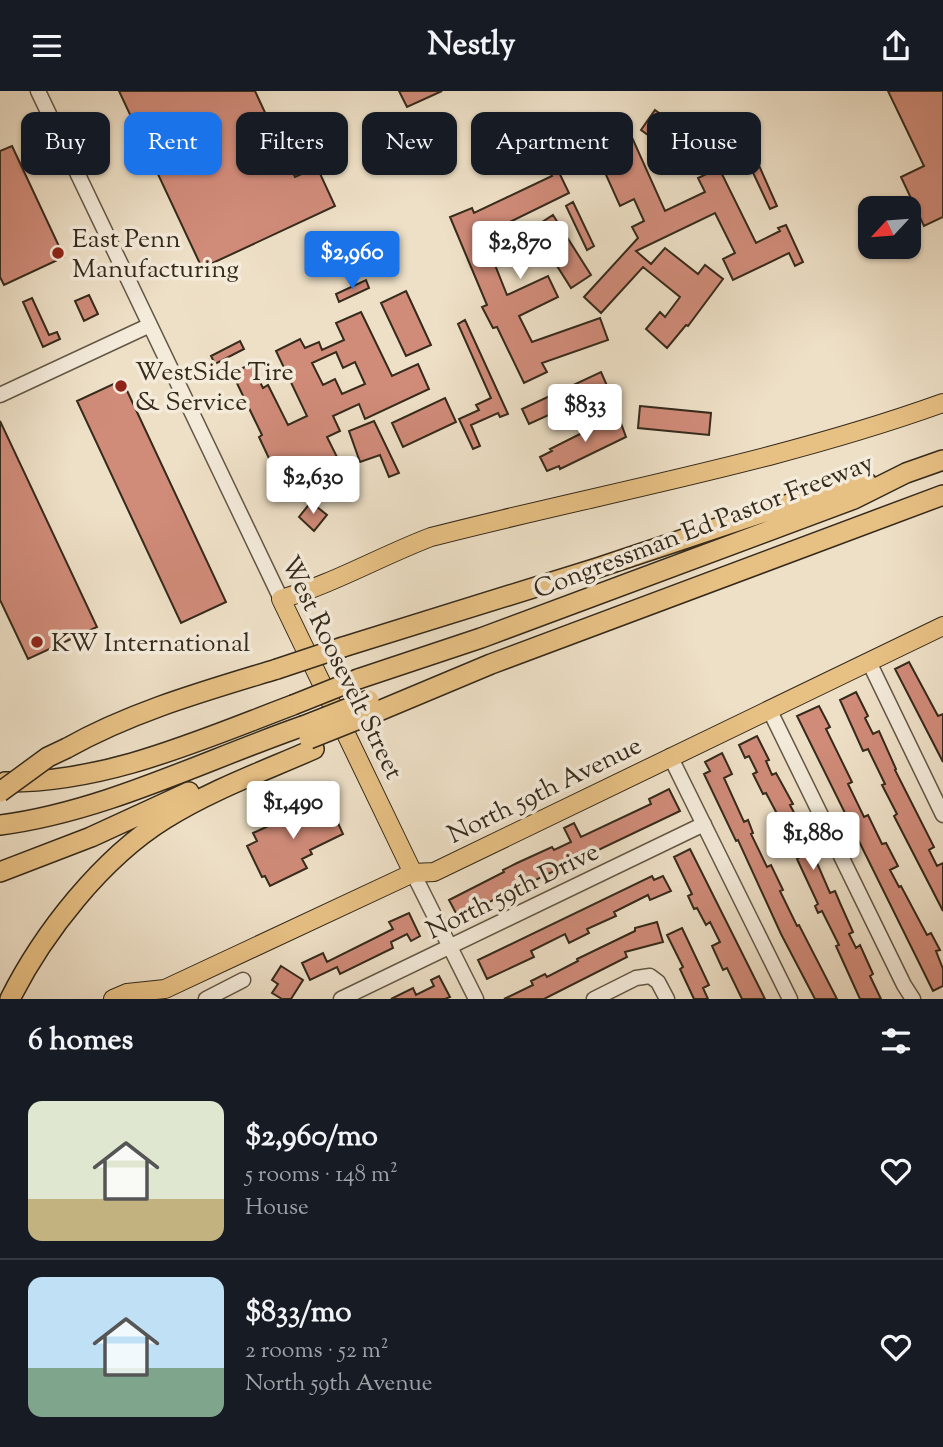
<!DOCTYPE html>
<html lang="en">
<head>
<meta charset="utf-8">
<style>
  :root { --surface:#171b24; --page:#242831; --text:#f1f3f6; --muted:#9ea1a6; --line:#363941; --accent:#1a73e8 }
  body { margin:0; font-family:"Sorts Mill Goudy",serif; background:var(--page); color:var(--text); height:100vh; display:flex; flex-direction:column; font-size:26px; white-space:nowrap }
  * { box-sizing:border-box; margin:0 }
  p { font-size:23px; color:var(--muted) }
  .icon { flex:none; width:38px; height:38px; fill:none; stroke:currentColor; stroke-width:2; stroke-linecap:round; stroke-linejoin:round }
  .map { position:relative; height:908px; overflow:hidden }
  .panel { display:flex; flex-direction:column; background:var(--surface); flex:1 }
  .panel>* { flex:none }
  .hud { position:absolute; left:21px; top:21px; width:901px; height:63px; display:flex; gap:14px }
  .needle { width:46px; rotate:244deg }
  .controls { position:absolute; left:858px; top:105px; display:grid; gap:14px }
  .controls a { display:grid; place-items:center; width:63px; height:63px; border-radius:14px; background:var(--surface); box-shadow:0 2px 5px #0004; font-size:35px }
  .price { position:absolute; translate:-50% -60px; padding:0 16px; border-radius:7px; background:#fff; color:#222; font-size:23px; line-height:46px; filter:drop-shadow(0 2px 4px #0008) }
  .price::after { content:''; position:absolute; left:50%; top:42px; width:21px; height:16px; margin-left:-10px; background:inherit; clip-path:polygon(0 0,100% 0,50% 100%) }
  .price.active { background:var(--accent); color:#fff }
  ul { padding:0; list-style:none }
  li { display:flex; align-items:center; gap:21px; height:175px; padding:0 28px }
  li+li { border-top:2px solid var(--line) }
  li span { display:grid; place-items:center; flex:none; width:196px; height:140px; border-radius:14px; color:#555 }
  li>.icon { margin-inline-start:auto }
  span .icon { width:84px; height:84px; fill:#fffc; stroke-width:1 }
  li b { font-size:30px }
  h2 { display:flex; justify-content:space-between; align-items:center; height:84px; padding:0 28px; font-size:30px }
  .pill { padding:0 24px; border-radius:14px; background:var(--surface); box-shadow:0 2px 5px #0004; font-size:24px; line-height:63px }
  .pill.active { background:var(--accent); color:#fff }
  header { display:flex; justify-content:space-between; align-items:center; height:91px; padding:0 28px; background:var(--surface); font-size:32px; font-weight:700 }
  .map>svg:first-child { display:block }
  .building { fill:#d08b79; stroke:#352a1b; stroke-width:2; fill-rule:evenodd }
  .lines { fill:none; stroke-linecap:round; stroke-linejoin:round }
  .minor-casing { stroke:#635846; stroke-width:17 }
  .major-casing { stroke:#352a1b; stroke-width:20 }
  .highway-casing { stroke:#352a1b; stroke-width:22 }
  .minor { stroke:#f4ebdb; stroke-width:14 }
  .major { stroke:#e7c084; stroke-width:18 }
  .highway { stroke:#e7c084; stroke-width:19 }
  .highway-bridge-casing { stroke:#352a1b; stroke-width:22; stroke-linecap:butt }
  .highway-bridge { stroke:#e7c084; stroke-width:19 }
  .poi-dot { fill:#8f2418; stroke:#f4ebdb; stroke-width:2.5 }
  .labels { text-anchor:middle; stroke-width:7; stroke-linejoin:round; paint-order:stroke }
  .poi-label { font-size:26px; fill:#352a1b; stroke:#f4ebdb; text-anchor:start }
  .street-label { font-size:26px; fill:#352a1b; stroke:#f4ebdb }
</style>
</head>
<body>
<header><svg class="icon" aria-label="menu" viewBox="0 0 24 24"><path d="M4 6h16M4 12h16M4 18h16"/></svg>Nestly<svg class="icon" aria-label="share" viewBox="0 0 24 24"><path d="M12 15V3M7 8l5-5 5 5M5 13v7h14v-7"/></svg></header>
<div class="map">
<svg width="943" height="908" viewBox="0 0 943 908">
  <rect width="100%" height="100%" fill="#eee0c7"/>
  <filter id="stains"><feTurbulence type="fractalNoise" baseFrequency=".00286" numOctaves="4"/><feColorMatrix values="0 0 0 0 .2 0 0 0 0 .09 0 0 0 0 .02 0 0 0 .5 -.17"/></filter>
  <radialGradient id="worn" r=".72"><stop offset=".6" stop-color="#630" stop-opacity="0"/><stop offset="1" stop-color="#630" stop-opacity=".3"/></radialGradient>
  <path class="building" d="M119 0H255L295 86 317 76 335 115 202 177Z
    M399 0H442L407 16Z
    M888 0H943V126L924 135 901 86 924 75Z
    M655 19 713 61 700 81 641 39Z
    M598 22 607 42 626 33 665 120 705 101 698 87 719 77 756 152 780 140 778 137 786 134 803 171 795 175 789 162 733 189 723 168 735 162 715 122 636 160 651 173 665 157 698 183 705 174 723 188 688 235 686 234 667 257 646 238 660 221 665 226 680 206 643 176 601 222 584 206 638 147 632 136 644 130 634 108 620 115 585 37 527 65 524 58Z
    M12 55 64 166 4 194 0 186V60Z
    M553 69 569 102 483 144 507 204 548 185 558 206 519 225 532 251 600 227 608 249 542 272 547 281 524 292 497 236 493 237 482 216 487 214 450 126 472 117 474 122 552 85 546 73Z
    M757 70 777 115 770 118 749 73Z
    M573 111 594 155 587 159 566 115Z
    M553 124 591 184 571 197 533 137Z
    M366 189 369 197 339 211 336 203Z
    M406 200 431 254 406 265 381 212Z
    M89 204 98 223 84 230 75 210Z
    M32 207 49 244 57 241 60 248 43 256 23 211Z
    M361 221 392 285 418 273 429 298 365 328 359 313 333 325 340 340 327 346 345 382 296 406 279 373 273 376 259 346 262 344 232 282 251 273 263 297 268 294 288 334 307 325 276 260 300 248 305 257 319 251 322 259 344 249 336 232ZM336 261 343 277 355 271 365 293 342 303 335 288 323 294 312 272Z
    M465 229 508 323 500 326 498 322 471 334 480 355 473 358 459 328 479 319 476 314 491 307 458 233Z
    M240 250 244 258 215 273 211 265Z
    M601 281 608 297 529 333 522 318Z
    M122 289 226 511 181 532 77 310Z
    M445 307 456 331 403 356 392 332Z
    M640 315 711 322 709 344 638 337Z
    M618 324 626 346 560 378 559 375 547 380 540 366 552 360 550 358Z
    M0 330 97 536 28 568 0 509Z
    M374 330 399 382 389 386 380 364 360 371 349 340Z
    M311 411 327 424 314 440 299 426Z
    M909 571 938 625 943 623V671L895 578Z
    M856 601 868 625 865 627 873 643 879 640 896 678 895 679 934 756 929 759 937 775 943 772V820L894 725 897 723 882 694 885 693 868 658 863 660 840 609Z
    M819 615 830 636 826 638 852 691 848 693 864 726 868 724 882 753 886 752 898 775 890 779 899 796 901 795 927 844 931 842 940 859 936 860 943 878V895L933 900 797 625Z
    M757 645 769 669 766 670 772 684 776 682 793 713 790 714 812 755 810 756 830 802 835 800 840 812 853 841 849 843 856 857 860 854 873 883 870 885 881 908H860L836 855 839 854 822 820 818 822 815 815 818 813 797 768 800 766 766 702 763 703 753 683 757 681 749 665 745 667 739 654Z
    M722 662 732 683 724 687 744 731 748 729 753 742 751 743 767 776 771 774 783 799 780 800 797 835 799 834 837 908H815L781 843 738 749 736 750 704 683 710 680 705 671Z
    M669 698 680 720 458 826 449 809 504 781 503 779 517 772 552 756 554 759 571 751 564 737 574 732 581 746 651 713 649 708Z
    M327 708 343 743 310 759 312 763 302 768 307 777 270 795 265 785 262 786 247 755 257 750 253 742Z
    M690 758 765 908H742L727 877 723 879 712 855 720 851 710 831 706 834 697 817 694 818 688 805 692 803 674 766Z
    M652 785 654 789 663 785 671 800 650 809 648 804 614 821 616 825 587 838 589 842 569 852 565 843 531 860 534 866 487 888 478 869Z
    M409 822 420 845 411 850 407 843 391 851 393 857 340 883 337 876 310 889 302 872 323 862 327 871 393 838 389 831Z
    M657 831 663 851 625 861 627 866 544 908H504L533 894 531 890 545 883 547 886 578 870 577 868 635 840V837Z
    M682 837 709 894 703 897 708 908H694L680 878 683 876 667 844Z
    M281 875 303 889 291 908H282L272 902 278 893 272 889Z
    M439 885 450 906 445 908H391L413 897 416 904 434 895 431 889Z"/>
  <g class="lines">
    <g class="minor-casing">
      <path id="minor" d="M38 0 281 508
        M0 304 148 235
        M869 571 943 724
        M769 618 904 894 913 908
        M670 665 790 908
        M413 782 476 908
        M206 908 243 889
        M341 908 704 733
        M594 908 636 887 650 885 658 891 667 908"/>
    </g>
    <g class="major-casing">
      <path id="major" d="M413 782 281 508C333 493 381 465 431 446 602 402 776 372 943 312
        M113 908 127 902 165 898 413 782 434 781 943 535"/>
    </g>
    <g class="highway-casing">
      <path id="highway" d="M343 556 597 477 813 405 867 392
        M358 588 481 547 854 408 906 382 943 369
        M374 622 491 573 943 404
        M67 657C133 620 205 600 277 578
        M5 691C106 692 200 649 293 614
        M0 734C103 721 205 669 303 635
        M0 781 91 746 189 701
        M10 908C43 842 102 767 165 728 211 699 264 680 314 658"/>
    </g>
    <use href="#minor" class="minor"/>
    <use href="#major" class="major"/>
    <use href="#highway" class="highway"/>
    <g class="highway-bridge-casing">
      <path id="highway-bridge" d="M277 578 343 556
        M293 614 358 588
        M303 635 369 609
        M309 648 374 622
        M0 701 48 666 67 657"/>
    </g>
    <use href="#highway-bridge" class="highway-bridge"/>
  </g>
  <g class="poi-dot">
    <circle cx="58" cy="162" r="7"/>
    <circle cx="121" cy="295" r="7"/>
    <circle cx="37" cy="551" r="7"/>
  </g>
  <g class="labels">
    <g class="poi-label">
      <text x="72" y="156">East Penn<tspan x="72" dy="30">Manufacturing</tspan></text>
      <text x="135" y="289">WestSide Tire<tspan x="135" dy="30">&amp; Service</tspan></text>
      <text x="51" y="560">KW International</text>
    </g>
    <g class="street-label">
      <text transform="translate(703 434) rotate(-21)" y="9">Congressman Ed Pastor Freeway</text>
      <text transform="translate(343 576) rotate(64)" y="9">West Roosevelt Street</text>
      <text transform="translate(544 698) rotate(-26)" y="9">North 59th Avenue</text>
      <text transform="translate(512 799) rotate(-26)" y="9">North 59th Drive</text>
    </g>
  </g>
  <rect width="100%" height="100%" filter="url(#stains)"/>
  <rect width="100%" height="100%" fill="url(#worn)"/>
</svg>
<div class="controls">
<a><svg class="needle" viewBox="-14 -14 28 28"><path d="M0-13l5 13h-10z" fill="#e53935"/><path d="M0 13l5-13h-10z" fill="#9ea1a6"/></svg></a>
</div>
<b class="price" style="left:520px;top:190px">$2,870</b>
<b class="price active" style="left:352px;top:200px">$2,960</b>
<b class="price" style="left:585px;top:353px">$833</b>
<b class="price" style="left:313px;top:425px">$2,630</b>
<b class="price" style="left:293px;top:750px">$1,490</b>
<b class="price" style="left:813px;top:781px">$1,880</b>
<div class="hud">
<a class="pill">Buy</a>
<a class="pill active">Rent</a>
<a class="pill">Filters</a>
<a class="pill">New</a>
<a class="pill">Apartment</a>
<a class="pill">House</a>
</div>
</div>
<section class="panel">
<h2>6 homes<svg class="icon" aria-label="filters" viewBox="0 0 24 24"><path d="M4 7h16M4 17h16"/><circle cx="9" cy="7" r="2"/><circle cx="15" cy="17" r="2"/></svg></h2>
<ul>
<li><span style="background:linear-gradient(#dfe7d0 70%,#c2b280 0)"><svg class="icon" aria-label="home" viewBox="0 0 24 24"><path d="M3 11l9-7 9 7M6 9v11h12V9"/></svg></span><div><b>$2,960/mo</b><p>5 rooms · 148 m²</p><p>House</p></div><svg class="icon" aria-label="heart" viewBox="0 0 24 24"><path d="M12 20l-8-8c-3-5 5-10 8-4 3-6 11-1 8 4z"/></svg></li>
<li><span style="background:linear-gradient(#bfe0f5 65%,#7fa58c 0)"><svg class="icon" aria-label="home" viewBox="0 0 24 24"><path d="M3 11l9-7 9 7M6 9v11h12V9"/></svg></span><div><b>$833/mo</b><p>2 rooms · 52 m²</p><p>North 59th Avenue</p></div><svg class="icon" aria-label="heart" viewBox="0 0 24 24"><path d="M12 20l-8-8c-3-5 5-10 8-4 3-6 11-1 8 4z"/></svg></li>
</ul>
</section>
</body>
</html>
